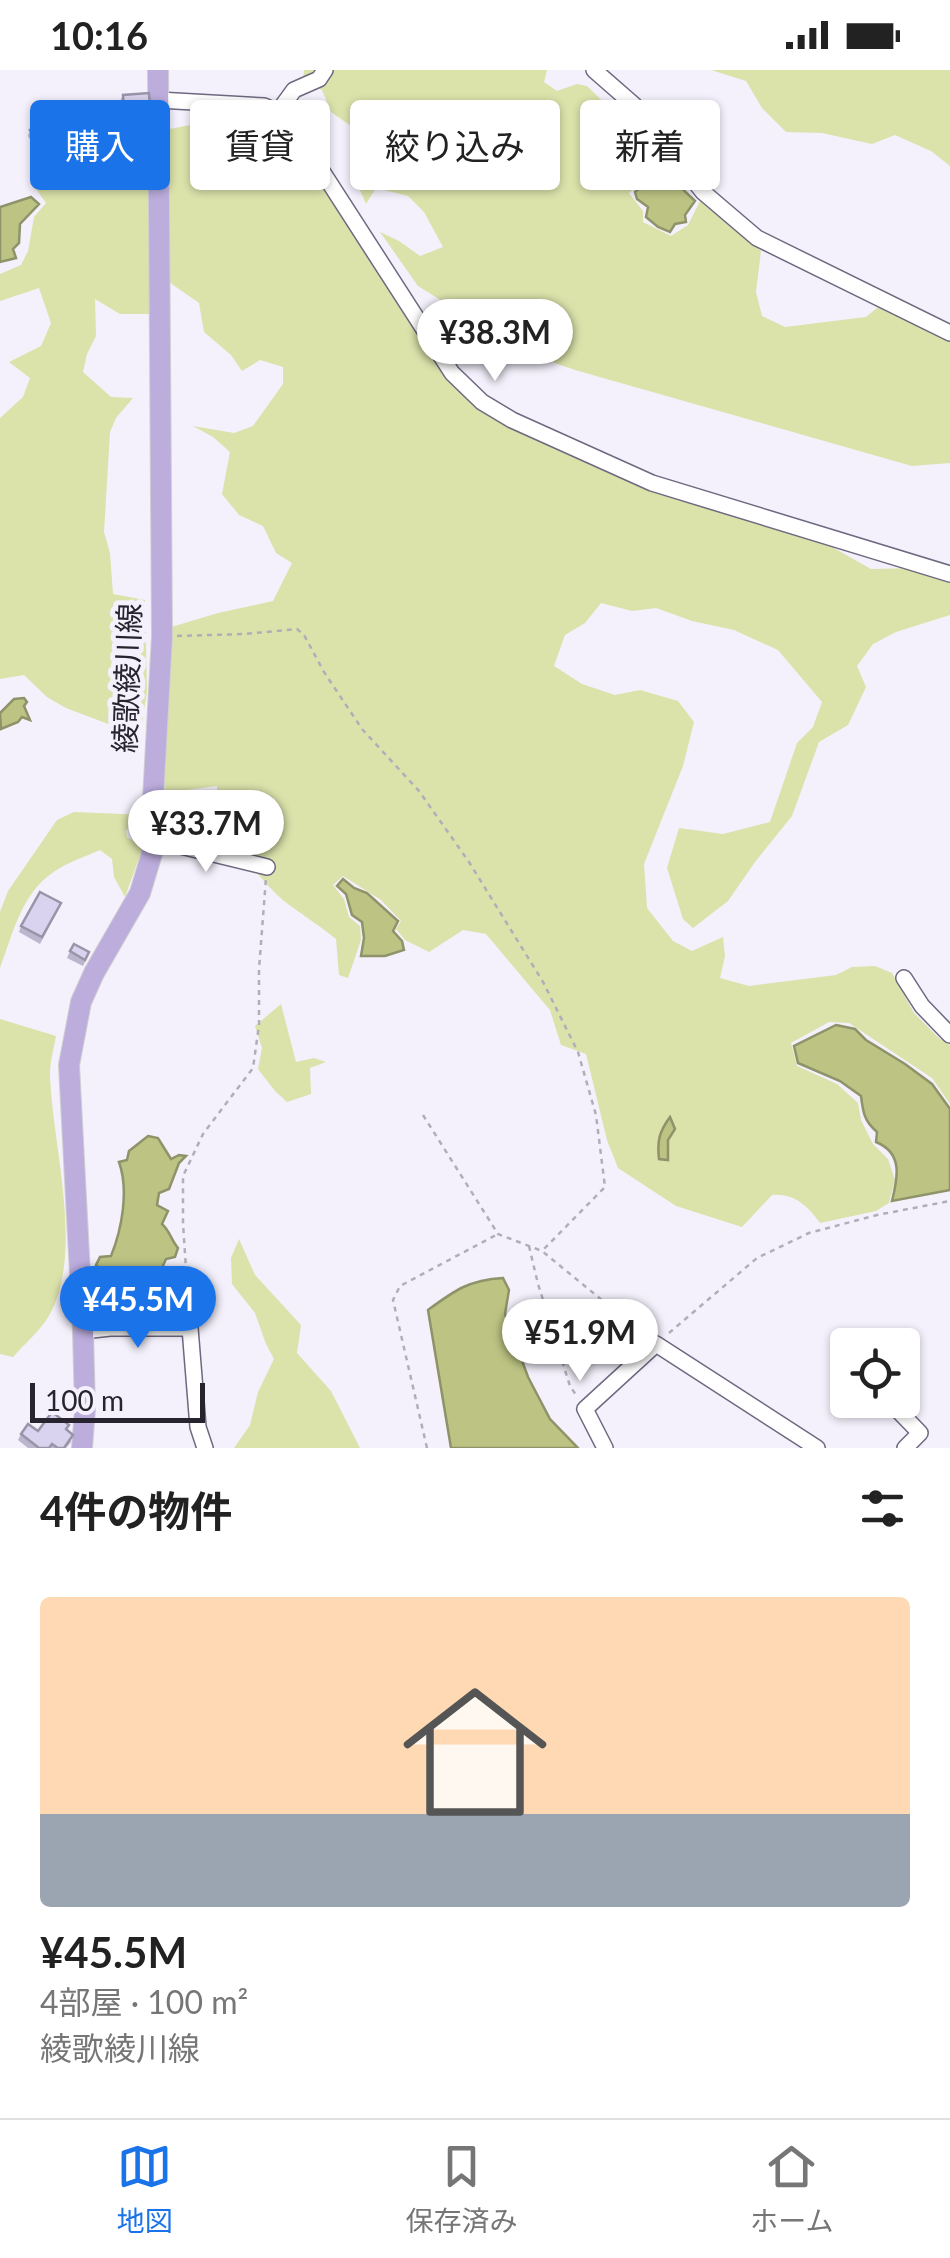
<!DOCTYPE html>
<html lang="ja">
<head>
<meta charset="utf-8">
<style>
  :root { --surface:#fff; --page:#f6f6f6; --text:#222; --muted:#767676; --line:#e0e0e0; --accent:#1a73e8 }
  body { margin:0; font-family:Lato,"Noto Sans JP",sans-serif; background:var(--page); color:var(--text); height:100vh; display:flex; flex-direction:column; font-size:38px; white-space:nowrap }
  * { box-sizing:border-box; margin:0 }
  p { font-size:32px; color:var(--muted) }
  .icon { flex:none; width:55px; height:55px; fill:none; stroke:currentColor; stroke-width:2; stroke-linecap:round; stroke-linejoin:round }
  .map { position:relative; height:1378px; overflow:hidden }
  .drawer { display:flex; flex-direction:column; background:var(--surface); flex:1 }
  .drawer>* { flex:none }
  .top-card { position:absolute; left:30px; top:30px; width:890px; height:90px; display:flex; gap:20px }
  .buttons { position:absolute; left:830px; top:1258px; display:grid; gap:20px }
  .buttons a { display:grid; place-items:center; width:90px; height:90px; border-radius:10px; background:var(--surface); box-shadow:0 2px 8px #0004; font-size:50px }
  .scale { position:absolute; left:30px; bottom:25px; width:175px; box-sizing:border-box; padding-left:10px; border:5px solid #27242f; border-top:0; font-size:28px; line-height:35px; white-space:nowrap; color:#27242f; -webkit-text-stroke:8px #f4f1fc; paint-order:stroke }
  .price { position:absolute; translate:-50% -85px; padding:0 22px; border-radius:35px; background:#fff; color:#222; font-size:32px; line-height:65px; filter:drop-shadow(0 2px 5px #0008) }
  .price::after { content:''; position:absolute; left:50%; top:60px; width:30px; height:22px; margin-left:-15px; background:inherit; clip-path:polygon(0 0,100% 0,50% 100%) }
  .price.current { background:var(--accent); color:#fff }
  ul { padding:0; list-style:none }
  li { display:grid; align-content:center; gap:20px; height:530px; padding:0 40px }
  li+li { border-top:2px solid var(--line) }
  li span { display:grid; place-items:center; height:310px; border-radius:10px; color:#555 }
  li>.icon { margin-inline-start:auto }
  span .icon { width:180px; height:180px; fill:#fffc; stroke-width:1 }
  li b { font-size:42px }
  h2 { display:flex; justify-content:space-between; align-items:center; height:120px; padding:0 40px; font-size:42px }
  .tag { padding:0 35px; border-radius:10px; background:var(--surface); box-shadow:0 2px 8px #0004; font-size:35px; line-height:90px }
  .tag.current { background:var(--accent); color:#fff }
  .status { display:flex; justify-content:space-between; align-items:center; height:70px; padding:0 50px; background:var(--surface); direction:ltr }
  .status svg { height:28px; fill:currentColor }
  .menu { display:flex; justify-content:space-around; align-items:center; height:140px; border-top:2px solid var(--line); background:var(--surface); font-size:28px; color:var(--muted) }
  .menu a { display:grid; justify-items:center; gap:5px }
  .menu .current { color:var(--accent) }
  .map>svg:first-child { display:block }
  .green { fill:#dbe2aa }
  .water { fill:#bcc383; stroke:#8f936a; stroke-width:2.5 }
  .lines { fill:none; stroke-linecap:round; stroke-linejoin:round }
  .minor-casing { stroke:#6f6881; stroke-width:18 }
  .major-casing { stroke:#cfcfd1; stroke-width:22 }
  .path { stroke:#b1aeb9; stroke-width:2.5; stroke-dasharray:5 5; stroke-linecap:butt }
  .minor { stroke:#fff; stroke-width:15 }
  .major { stroke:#bcaddd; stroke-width:20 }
  .wall { fill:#bbb5ce }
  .shaded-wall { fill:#9994a7 }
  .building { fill:#dad3ef; stroke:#9994a7; stroke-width:2.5 }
  .labels { text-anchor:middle; stroke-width:10; stroke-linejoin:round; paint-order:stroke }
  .street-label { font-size:30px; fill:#27242f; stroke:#f4f1fc }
</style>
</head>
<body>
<div class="status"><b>10:16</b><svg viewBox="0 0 49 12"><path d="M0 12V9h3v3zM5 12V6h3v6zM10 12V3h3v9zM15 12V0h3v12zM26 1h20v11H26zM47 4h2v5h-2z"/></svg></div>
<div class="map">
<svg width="950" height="1378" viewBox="0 0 950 1378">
  <rect width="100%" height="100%" fill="#f4f1fc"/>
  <path class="green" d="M304 0H547L544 12 557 21 577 14 587 16 666 93 670 102 644 108 629 123 643 141V152L671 166 688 155 700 131 761 181 756 222 762 246 785 257 866 247 882 234 950 268V393L912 396 575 300 524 282 418 216 380 162 399 171 420 186 443 177 424 142 408 126 376 118 366 134 358 116 371 88 364 65 331 42 322 20 303 12Z
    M711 0H950V96L931 81 895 65 872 74 822 63 786 62 762 38 746 11Z
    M254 38 276 47 291 63 320 114 419 261 510 356 825 473 871 499 916 498 950 510V545L896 562 873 574 857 596 866 617 848 655 819 672 792 746 755 792 728 831 693 858 683 849 667 798 679 758 723 764 770 752 797 673 813 657 822 632 778 580 734 560 692 551 656 538 632 541 601 533 585 553 565 565 554 596 582 614 615 625 640 620 678 631 694 652 683 696 644 794 647 838 673 871 692 881 723 867 725 886 720 908 749 916 836 905 852 897 875 896 892 903 914 943 939 968 950 975V1034L932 1008 849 953 829 952 791 973 797 996 837 1014 858 1033 861 1050 873 1074 888 1089 895 1110 889 1133 876 1141 820 1153C808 1136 794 1123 772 1125L742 1157 676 1136 618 1098 607 1070 586 984 561 975 550 940 486 864 463 860 429 882 405 870 396 859 401 851 381 830 343 806 333 815 344 829 349 847 360 856 361 870 348 908 339 905 336 869C319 855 301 844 284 831 263 814 226 766 218 740 216 733 217 723 217 716L187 720 177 724 172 755 164 752 168 558 218 543 273 531 292 493 276 483 263 456 239 445 222 424 230 382 213 367 193 356 234 363 253 356 283 314V297L260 290 242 301 231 285 204 262 199 233 166 210 165 60 205 52 225 66 242 56Z
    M117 87 129 88 139 103 152 114 149 244H120L95 229 96 266 87 284 83 302 111 327 133 328 116 348 110 362 104 462 110 483 113 524 145 530 147 621 140 666 66 638 47 627 24 605 0 609V348L23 327 30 308 9 292 41 276 51 253 39 218 0 231V204L21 195 28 181 34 147 46 133 36 119 47 107 97 88Z
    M74 742 145 745V754L126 760 127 767 143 777 125 827 114 807 112 789 100 780C85 787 68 792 55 801 22 822 13 863 0 898V842L8 821 57 750Z
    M281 934 296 992 314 988 326 992 310 998 311 1024 287 1032 275 1021 258 999 262 978 255 956Z
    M0 949 56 966C54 978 50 991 50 1004 52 1074 83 1176 52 1240 44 1258 25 1273 13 1287L0 1284Z
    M239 1169 255 1205 301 1255 297 1283 331 1321 360 1378H234L250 1355 258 1322 274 1289 266 1274 255 1243 232 1214 231 1188Z"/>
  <path class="water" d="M671 108 695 131 685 145 686 152 675 154 670 162 658 157 646 147 648 137 637 129 635 122 647 111Z
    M31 127 39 134 20 154 19 173 13 179 16 188 0 192V137Z
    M24 628 27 632 24 636 30 650 22 647 18 652 1 659 0 643 14 629Z
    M343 809 354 818 367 823 398 851 393 861 402 871 404 880 385 886H361L364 868 362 852 352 845 346 824 337 816Z
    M836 955 855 959 866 970 905 994 932 1014 950 1039V1120L892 1131C898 1107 903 1083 876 1072L877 1062C864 1051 863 1042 861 1026L840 1011 798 993 794 976Z
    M670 1047 675 1059 668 1070V1090L659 1089C657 1071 659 1062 670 1047Z
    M148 1066 158 1068 171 1089 179 1085 186 1086 179 1093 169 1119 159 1123 157 1135 168 1141 162 1154C170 1161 171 1170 178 1178L175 1187 166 1189 161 1200 170 1211V1226L184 1242 185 1248 183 1251 105 1250 100 1241C105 1229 103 1219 110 1207L96 1195 100 1187 111 1186C122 1159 129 1120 119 1092L127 1090 129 1081Z
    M503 1208 509 1220 505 1244 528 1307 550 1349 578 1378H451L428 1240C455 1220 469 1210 503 1208Z"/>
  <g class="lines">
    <g class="minor-casing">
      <path id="minor" d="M594 0 634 35 703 122 757 168 950 263
        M158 30 264 36 278 42 291 53 452 303 482 332 512 350 652 413 950 504
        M278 42 294 20 319 9 325 0
        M42 104 122 66 158 59
        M156 770 267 797
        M904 908 922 936 950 965
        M83 1261 110 1258H190L198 1357 205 1378
        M888 1330 920 1363 905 1378
        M605 1378 585 1339 656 1274 817 1378"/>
    </g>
    <g class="major-casing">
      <path id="major" d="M82 1378 85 1339 83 1261 69 995 81 932 94 903 140 823 156 770 153 729 162 566 158 0"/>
    </g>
    <path class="path" d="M177 566 245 564 297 559 304 565 324 602 362 659 419 721 469 792 543 912 578 982 596 1045 605 1117 542 1181
      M423 1045 498 1164 542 1181 647 1267
      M529 1176 538 1214 570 1316 576 1325
      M189 1243 183 1154V1106L203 1064 253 998 259 955V899L266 808
      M669 1263 757 1188 809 1163 877 1145 950 1131
      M427 1378 393 1230 400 1216 498 1164"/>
    <use href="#minor" class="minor"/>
    <use href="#major" class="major"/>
  </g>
  <path class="wall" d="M123 25 150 37 144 51 137 52 134 57 124 58 123 49 125 43H121L120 31Z
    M94 40 114 54 104 61 92 44Z
    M30 60 53 63 63 72 61 79 43 90 28 66Z
    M58 840 40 874 19 862 21 856Z
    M70 881 87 888 83 896 67 888Z
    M67 1360 71 1372 66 1378H28L18 1370 21 1364Z"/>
  <path class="shaded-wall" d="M147 45 144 51 137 52 134 57 124 58 126 52 137 46Z
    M63 72 61 79 43 90 45 84Z"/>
  <path class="building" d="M149 23 150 37H146L147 45 137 46V51L126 52 125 43 130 42 129 37H124L123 25Z
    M104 33 115 50 105 57 94 40Z
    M45 51 53 63 56 61 63 72 45 84 30 60Z
    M40 822 61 833 42 867 21 856Z
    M74 874 89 882 85 890 70 881Z
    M52 1342 69 1355 66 1359 73 1365 64 1378H58L52 1374 49 1378H39L21 1364 28 1354 38 1361Z"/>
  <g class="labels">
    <g class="street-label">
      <text transform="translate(128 608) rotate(-88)" y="10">綾歌綾川線</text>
    </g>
  </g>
</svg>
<div class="buttons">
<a><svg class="icon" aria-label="locate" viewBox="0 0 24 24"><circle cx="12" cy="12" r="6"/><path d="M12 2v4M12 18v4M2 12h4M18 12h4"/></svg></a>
</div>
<div class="scale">100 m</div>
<b class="price" style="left:495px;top:314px">¥38.3M</b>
<b class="price" style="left:206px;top:805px">¥33.7M</b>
<b class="price current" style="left:138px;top:1281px">¥45.5M</b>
<b class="price" style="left:580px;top:1314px">¥51.9M</b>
<div class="top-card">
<a class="tag current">購入</a>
<a class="tag">賃貸</a>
<a class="tag">絞り込み</a>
<a class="tag">新着</a>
</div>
</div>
<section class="drawer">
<h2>4件の物件<svg class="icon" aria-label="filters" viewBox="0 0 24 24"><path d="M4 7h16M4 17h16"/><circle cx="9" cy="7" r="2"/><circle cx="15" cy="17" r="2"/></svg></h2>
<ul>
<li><span style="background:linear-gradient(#ffd9b3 70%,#9aa5b1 0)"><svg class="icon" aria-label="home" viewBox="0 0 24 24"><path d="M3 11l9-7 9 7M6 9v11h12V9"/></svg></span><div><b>¥45.5M</b><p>4部屋 · 100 m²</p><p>綾歌綾川線</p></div></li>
</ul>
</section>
<nav class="menu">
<a class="current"><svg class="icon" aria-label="map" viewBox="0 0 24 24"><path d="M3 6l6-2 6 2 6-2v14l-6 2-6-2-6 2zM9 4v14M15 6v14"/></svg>地図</a>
<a><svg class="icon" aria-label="saved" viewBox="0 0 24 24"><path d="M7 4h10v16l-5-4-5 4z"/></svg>保存済み</a>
<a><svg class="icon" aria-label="home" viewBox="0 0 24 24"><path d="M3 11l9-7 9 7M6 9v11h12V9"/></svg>ホーム</a>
</nav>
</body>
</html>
